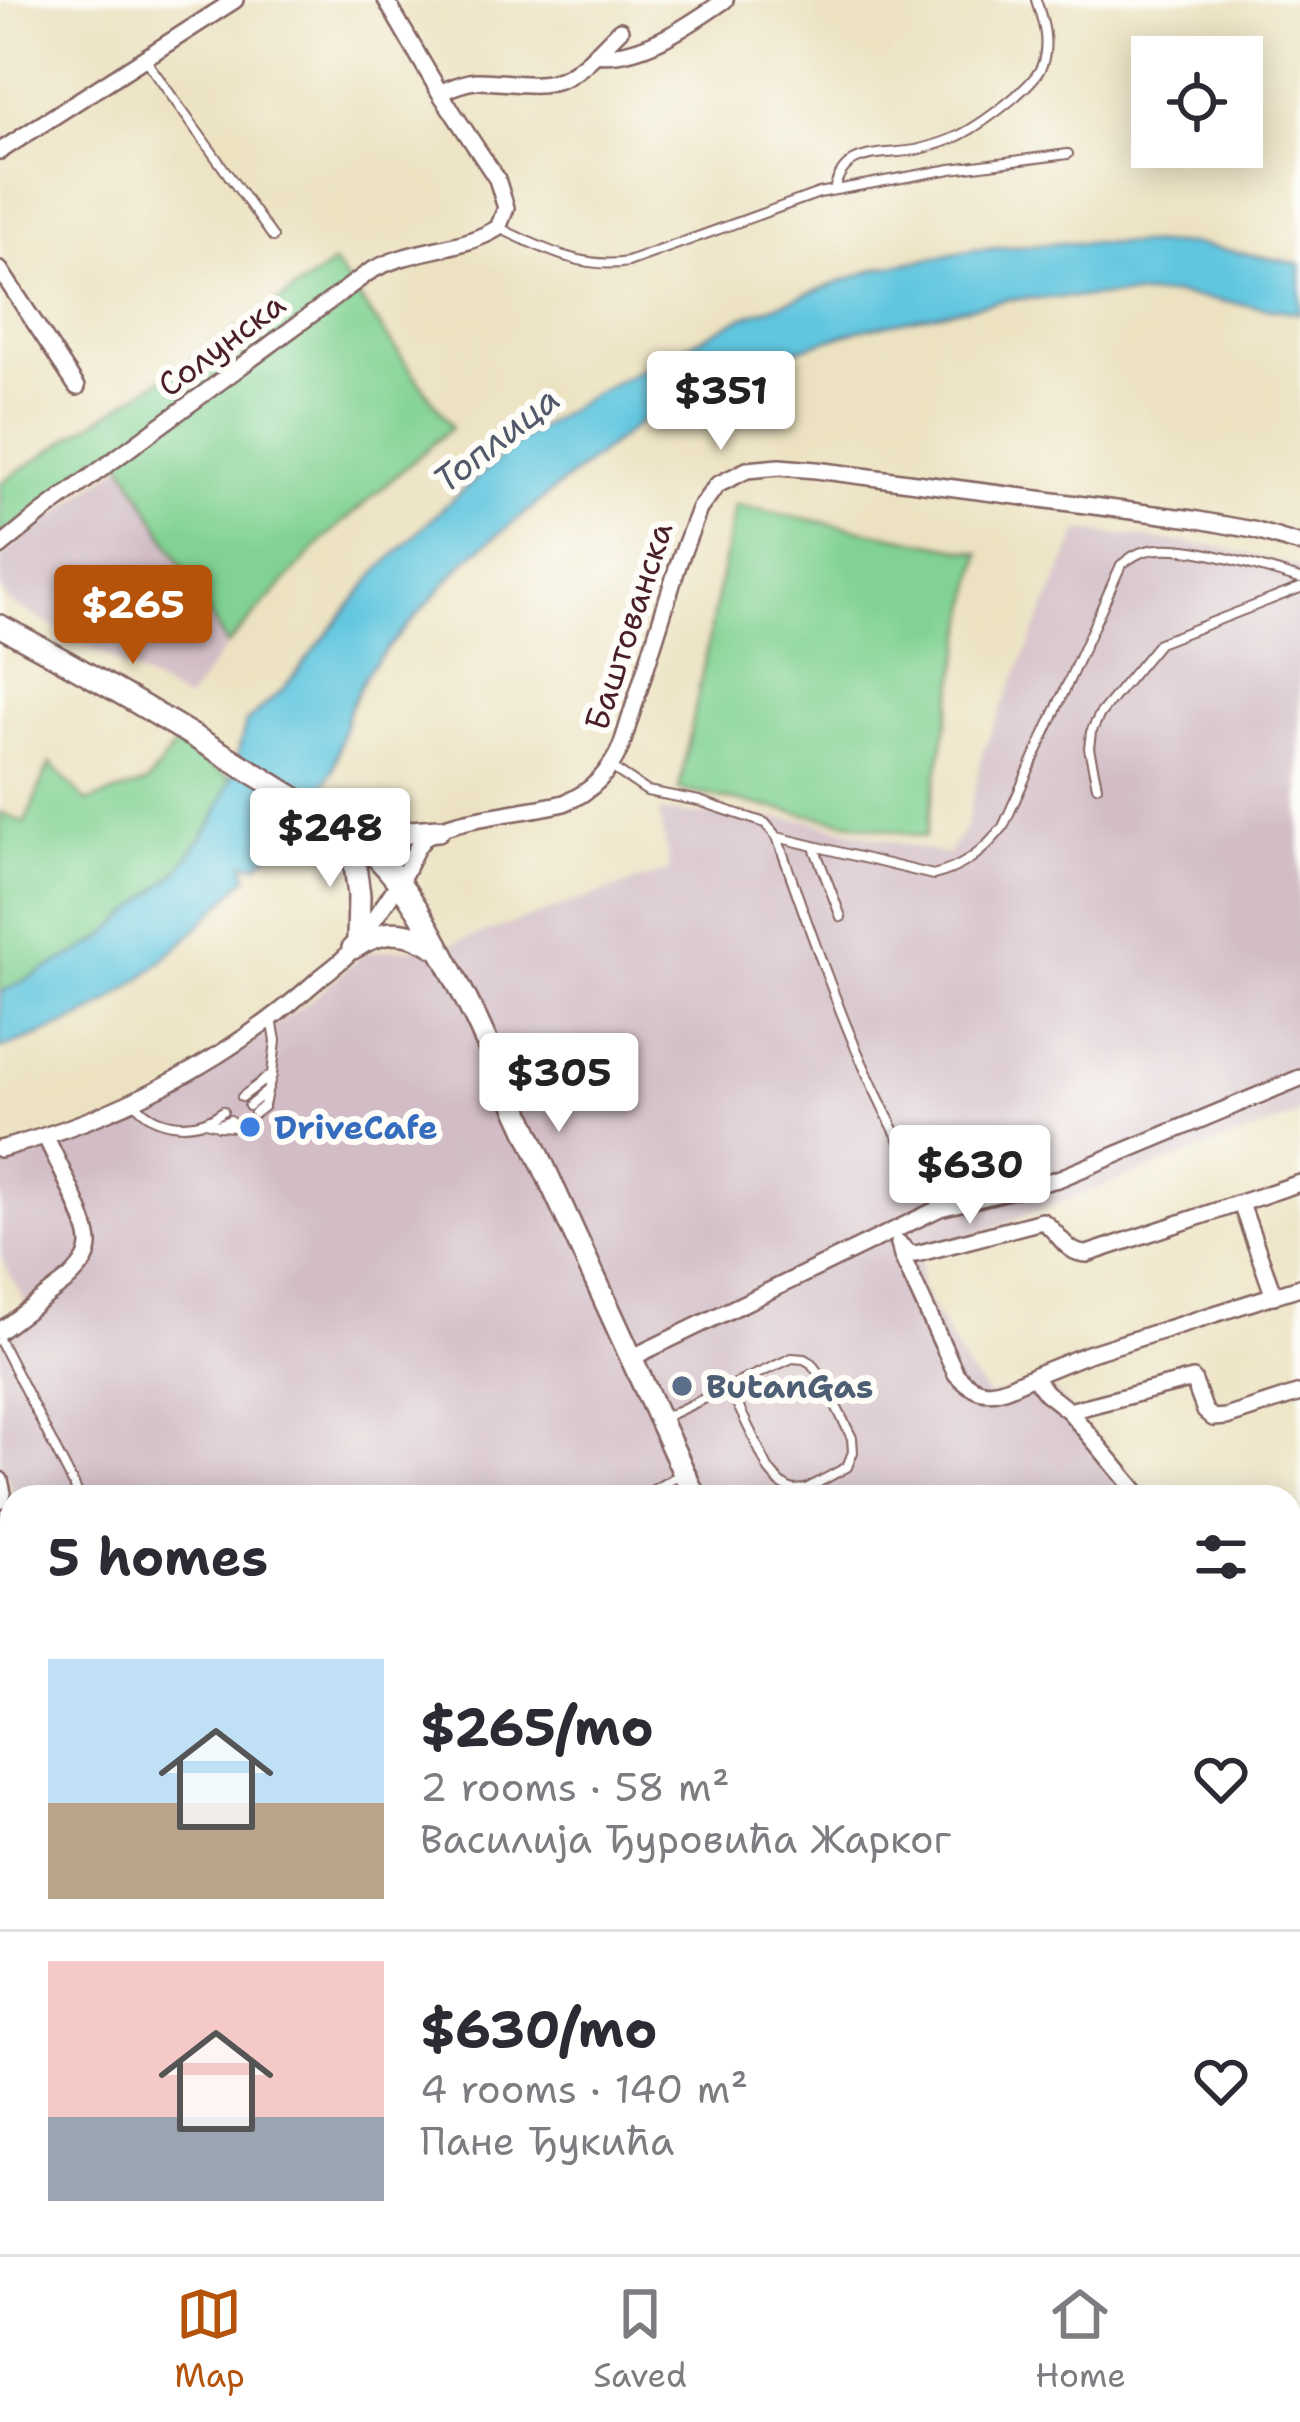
<!DOCTYPE html>
<html lang="en">
<head>
<meta charset="utf-8">
<style>
  :root { --surface:#fff; --page:#f7f7f7; --text:#2b2b33; --muted:#7c7c81; --line:#e1e1e2; --accent:#b45309 }
  body { margin:0; font-family:"Shantell Sans",sans-serif; background:var(--page); color:var(--text); height:100vh; display:flex; flex-direction:column; font-size:45px; white-space:nowrap }
  * { box-sizing:border-box; margin:0 }
  p { font-size:39px; color:var(--muted) }
  .icon { flex:none; width:66px; height:66px; fill:none; stroke:currentColor; stroke-width:2; stroke-linecap:round; stroke-linejoin:round }
  .map { position:relative; flex:1; overflow:hidden }
  .side { position:absolute; left:0px; top:1485px; width:1302px; height:771px; display:flex; flex-direction:column; background:var(--surface); border-radius:36px 36px 0 0; box-shadow:0 6px 30px #0003 }
  .side>* { flex:none }
  .controls { position:absolute; left:1131px; top:36px; display:grid; gap:24px }
  .controls a { display:grid; place-items:center; width:132px; height:132px; border-radius:0px; background:var(--surface); box-shadow:0 6px 30px #0003; font-size:60px }
  .price { position:absolute; translate:-50% -102px; padding:0 27px; border-radius:12px; background:#fff; color:#222; font-size:39px; line-height:78px; filter:drop-shadow(0 3px 6px #0008) }
  .price::after { content:''; position:absolute; left:50%; top:72px; width:36px; height:27px; margin-left:-18px; background:inherit; clip-path:polygon(0 0,100% 0,50% 100%) }
  .price.selected { background:var(--accent); color:#fff }
  ul { padding:0; list-style:none }
  li { display:flex; align-items:center; gap:36px; height:300px; padding:0 48px }
  li+li { border-top:3px solid var(--line) }
  li span { display:grid; place-items:center; flex:none; width:336px; height:240px; border-radius:0px; color:#555 }
  li>.icon { margin-inline-start:auto }
  span .icon { width:144px; height:144px; fill:#fffc; stroke-width:1 }
  li b { font-size:51px }
  h2 { display:flex; justify-content:space-between; align-items:center; height:144px; padding:0 48px; font-size:51px }
  .tabs { display:flex; justify-content:space-around; align-items:center; height:168px; border-top:3px solid var(--line); background:var(--surface); font-size:33px; color:var(--muted) }
  .tabs a { display:grid; justify-items:center; gap:6px }
  .tabs .selected { color:var(--accent) }
  .map>svg:first-child { display:block }
  .built { fill:#f7cfd2 }
  .industrial { fill:#d2bdc6 }
  .green { fill:#81d293; stroke:#66785f; stroke-width:3 }
  .water { fill:#61c6df; stroke:#567285; stroke-width:3 }
  .lines { fill:none; stroke-linecap:round; stroke-linejoin:round }
  .lane-casing { stroke:#836360; stroke-width:12 }
  .street-casing { stroke:#836360; stroke-width:20 }
  .secondary-casing { stroke:#836360; stroke-width:26 }
  .lane { stroke:#fff; stroke-width:8 }
  .street { stroke:#fff; stroke-width:15 }
  .secondary { stroke:#fff; stroke-width:21 }
  .rail { stroke:#4a1f2b; stroke-width:6 }
  .shop-dot { fill:#3f7fe0; stroke:#fdfcf7; stroke-width:4.5 }
  .service-dot { fill:#5c6f8a; stroke:#fdfcf7; stroke-width:4.5 }
  .labels { text-anchor:middle; stroke-width:12; stroke-linejoin:round; paint-order:stroke }
  .street-label { font-size:33px; fill:#4a1f2b; stroke:#fdfcf7 }
  .shop-label { font-size:33px; font-weight:bold; fill:#366cbe; stroke:#fdfcf7; text-anchor:start }
  .service-label { font-size:33px; font-weight:bold; fill:#4e5e75; stroke:#fdfcf7; text-anchor:start }
  .water-label { font-size:36px; font-style:italic; fill:#52596a; stroke:#fdfcf7 }
</style>
</head>
<body>
<div class="map">
<svg width="1300" height="2254" viewBox="0 0 1300 2254">
  <rect width="100%" height="100%" fill="#fdfcf7"/>
  <filter id="ink" filterUnits="userSpaceOnUse"><feTurbulence type="fractalNoise" baseFrequency=".00833" numOctaves="2"/><feDisplacementMap in="SourceGraphic" scale="24" xChannelSelector="R" yChannelSelector="G"/><feConvolveMatrix kernelMatrix="1 2 1 2 8 2 1 2 1" color-interpolation-filters="sRGB"/></filter>
  <filter id="wash" filterUnits="userSpaceOnUse"><feTurbulence type="fractalNoise" baseFrequency=".004" numOctaves="4" result="noise"/><feDisplacementMap in="SourceGraphic" scale="48" xChannelSelector="R" yChannelSelector="G"/><feGaussianBlur stdDeviation="2.7" result="paint"/><feColorMatrix in="noise" values="0 0 0 0 0 0 0 0 0 0 0 0 0 0 0 0 0 1.4 0 .05"/><feComposite in="paint" operator="in"/></filter>
  <g filter="url(#wash)">
    <rect width="100%" height="100%" fill="#ece2c1"/>
    <path class="built" d="M2 1916 12 1922V2244H258L251 2254H0Z"/>
    <path class="industrial" d="M123 464 227 645 187 701 9 602 0 589V561L10 548Z
      M1079 530 1213 546 1300 567V1114L921 1254 920 1287 969 1372 989 1396 1024 1386 1055 1391 1145 1497H16L0 1463V1341L29 1310 0 1256V1158L112 1122 171 1096 313 999 365 952 448 945 670 870 659 812 807 820 947 855 966 827 983 751Z
      M12 1502V1714L0 1710V1516Z
      M0 1738 12 1741V1857L0 1854Z
      M1290 1762 1300 1778V2030L1297 2037 1300 2045V2174L1290 2179Z
      M829 2244H918L929 2254H842Z
      M1066 2244H1166L1147 2254H1081Z"/>
    <path class="green" d="M334 263 452 427 325 538 227 645 117 453 0 537V483L225 338Z
      M735 505 980 553 925 837 679 790Z
      M177 742 231 779C225 793 220 808 213 821 171 896 79 963 0 993V812L25 823 50 763 87 802 147 783Z"/>
    <path class="water" d="M1062 243 1194 244 1300 264V313L1174 294 1009 299 859 330 731 371 645 418 468 558 368 670 349 709 333 770 299 827 258 865 244 863 247 877C203 922 159 970 105 1004 73 1025 36 1036 0 1049V993L98 942 178 871 214 820 231 779 246 722 283 689 378 571 446 505 519 441 593 394 739 319 876 269 974 250Z"/>
  </g>
  <g filter="url(#ink)">
    <g class="lines">
      <g class="lane-casing">
        <path id="lane" d="M145 59 273 237
          M834 190C837 178 843 166 855 160 873 151 900 154 920 149 932 146 945 142 956 137 978 127 1034 87 1042 65 1050 42 1043 21 1036 0
          M499 228C540 247 582 270 628 262L819 193 951 169 1068 154
          M611 767 647 791 699 801 765 823 777 837C822 964 865 1095 940 1208
          M1097 786 1089 748 1091 732 1100 714 1159 643 1300 588
          M777 837 933 875C963 868 984 851 1003 827L1121 565C1129 559 1136 553 1146 551 1185 541 1260 568 1300 579
          M814 847 841 917
          M242 1097 272 1074 276 1041 272 1018
          M135 1103C156 1129 197 1132 223 1111
          M249 1106 267 1091 272 1075
          M255 1113 264 1106 267 1091
          M205 1122 218 1125 230 1120
          M219 1126 235 1127
          M0 1341 80 1497
          M661 1419 729 1387 792 1358 804 1359 811 1363 822 1378 852 1438 853 1452 847 1467 806 1489 792 1490 780 1483 769 1470 729 1387
          M641 1497 683 1473
          M0 1728 12 1732
          M1290 1863 1300 1855
          M255 2254 259 2244"/>
      </g>
      <g class="street-casing">
        <path id="street" d="M595 54C640 60 689 25 725 0
          M440 93C452 87 463 82 476 81 504 80 535 90 562 79 584 70 603 46 620 30
          M0 151 235 0
          M0 270 77 387
          M0 547 43 512 369 272C412 247 459 252 498 228L506 208 497 179 440 93 386 0
          M0 1149C114 1119 225 1062 313 984 326 972 344 961 354 947 370 925 387 902 401 879 411 864 414 844 430 834 457 817 530 812 564 803 591 793 611 771 622 744L679 562 699 509 717 485 747 470 779 467 816 470 1193 519 1253 530 1300 544
          M1241 1204 1274 1296
          M899 1243 902 1256 956 1374C984 1404 1002 1390 1033 1376L1046 1393 1069 1411 1141 1497
          M899 1244 910 1253 916 1254 1042 1221C1059 1231 1065 1254 1087 1254L1300 1183
          M0 1331 69 1279C78 1270 88 1260 89 1246 91 1225 56 1160 46 1137
          M631 1358 940 1208 1058 1179 1300 1078
          M1033 1376 1085 1355 1300 1287
          M1069 1411 1193 1379 1205 1411 1213 1418 1226 1417 1300 1393
          M0 1480 3 1493 0 1500
          M1290 1590 1300 1588
          M0 1882 12 1887"/>
      </g>
      <g class="secondary-casing">
        <path id="secondary" d="M0 626C90 673 176 725 262 778 305 806 354 830 388 869 425 912 450 969 476 1019L695 1497
          M358 938 359 895 351 836 438 830
          M353 948C381 929 406 928 435 947
          M584 2244 599 2254
          M1046 2244 1055 2254
          M328 2254 329 2244"/>
      </g>
      <use href="#lane" class="lane"/>
      <use href="#street" class="street"/>
      <use href="#secondary" class="secondary"/>
      <path class="rail" d="M0 1799 12 1803
        M887 2244 899 2254"/>
    </g>
  </g>
  <circle class="shop-dot" cx="250" cy="1127" r="12"/>
  <circle class="service-dot" cx="682" cy="1386" r="12"/>
  <g class="labels">
    <g class="street-label">
      <text transform="translate(221 344) rotate(-37)" y="12">Солунска</text>
      <text transform="translate(628 626) rotate(-72)" y="12">Баштованска</text>
    </g>
    <g class="shop-label">
      <text x="274" y="1139">DriveCafe</text>
    </g>
    <g class="service-label">
      <text x="706" y="1398">ButanGas</text>
    </g>
    <g class="water-label">
      <text transform="translate(496 439) rotate(-38)" y="13">Топлица</text>
    </g>
  </g>
</svg>
<div class="controls">
<a><svg class="icon" aria-label="locate" viewBox="0 0 24 24"><circle cx="12" cy="12" r="6"/><path d="M12 2v4M12 18v4M2 12h4M18 12h4"/></svg></a>
</div>
<b class="price" style="left:721px;top:453px">$351</b>
<b class="price selected" style="left:133px;top:667px">$265</b>
<b class="price" style="left:330px;top:890px">$248</b>
<b class="price" style="left:559px;top:1135px">$305</b>
<b class="price" style="left:970px;top:1227px">$630</b>
<section class="side">
<h2>5 homes<svg class="icon" aria-label="filters" viewBox="0 0 24 24"><path d="M4 7h16M4 17h16"/><circle cx="9" cy="7" r="2"/><circle cx="15" cy="17" r="2"/></svg></h2>
<ul>
<li><span style="background:linear-gradient(#bfe0f5 60%,#b9a48a 0)"><svg class="icon" aria-label="home" viewBox="0 0 24 24"><path d="M3 11l9-7 9 7M6 9v11h12V9"/></svg></span><div><b>$265/mo</b><p>2 rooms · 58 m²</p><p>Василија Ђуровића Жарког</p></div><svg class="icon" aria-label="heart" viewBox="0 0 24 24"><path d="M12 20l-8-8c-3-5 5-10 8-4 3-6 11-1 8 4z"/></svg></li>
<li><span style="background:linear-gradient(#f6c9c9 65%,#9aa5b1 0)"><svg class="icon" aria-label="home" viewBox="0 0 24 24"><path d="M3 11l9-7 9 7M6 9v11h12V9"/></svg></span><div><b>$630/mo</b><p>4 rooms · 140 m²</p><p>Пане Ђукића</p></div><svg class="icon" aria-label="heart" viewBox="0 0 24 24"><path d="M12 20l-8-8c-3-5 5-10 8-4 3-6 11-1 8 4z"/></svg></li>
</ul>
</section>
</div>
<nav class="tabs">
<a class="selected"><svg class="icon" aria-label="map" viewBox="0 0 24 24"><path d="M3 6l6-2 6 2 6-2v14l-6 2-6-2-6 2zM9 4v14M15 6v14"/></svg>Map</a>
<a><svg class="icon" aria-label="saved" viewBox="0 0 24 24"><path d="M7 4h10v16l-5-4-5 4z"/></svg>Saved</a>
<a><svg class="icon" aria-label="home" viewBox="0 0 24 24"><path d="M3 11l9-7 9 7M6 9v11h12V9"/></svg>Home</a>
</nav>
</body>
</html>
